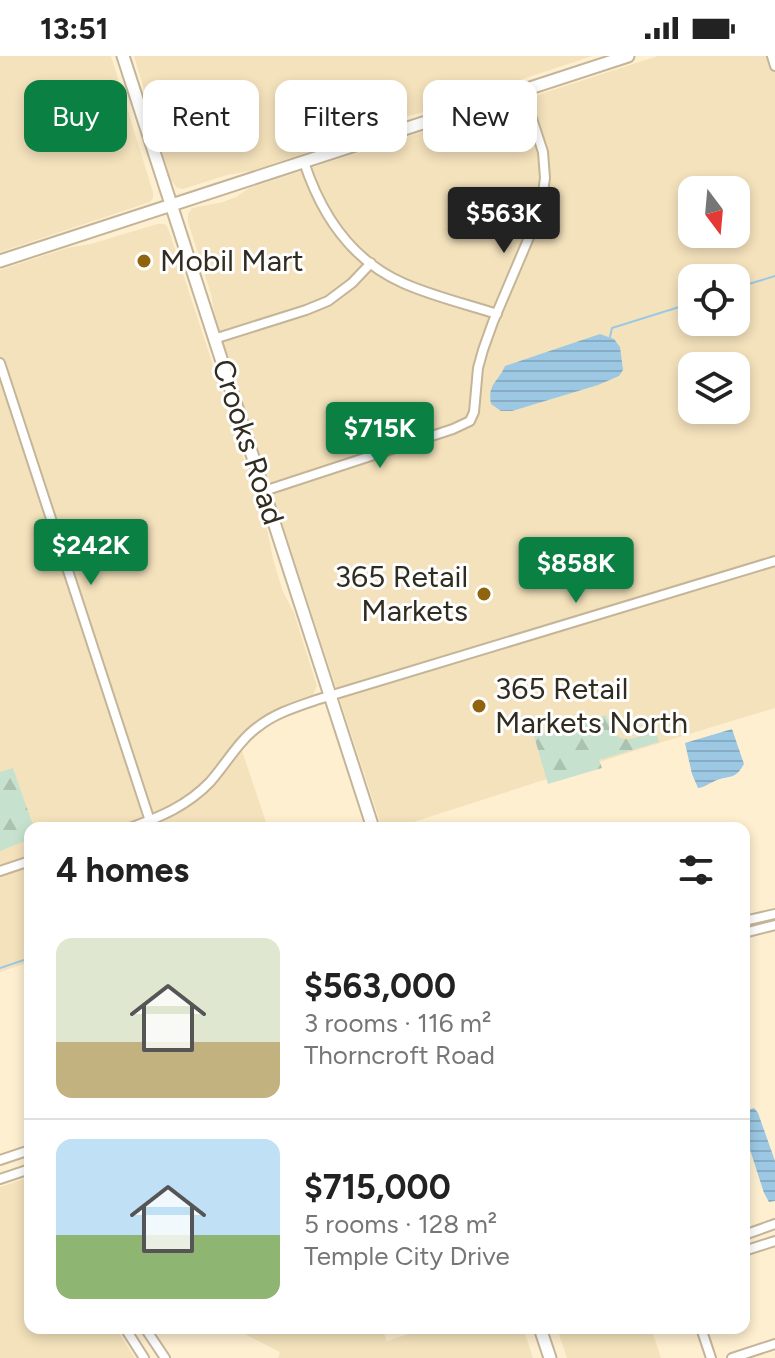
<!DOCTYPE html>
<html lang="en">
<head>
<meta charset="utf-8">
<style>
  :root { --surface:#fff; --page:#f2f2f2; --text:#222; --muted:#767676; --line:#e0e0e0; --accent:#0b8043 }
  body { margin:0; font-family:Figtree,sans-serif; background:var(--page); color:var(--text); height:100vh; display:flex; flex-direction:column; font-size:30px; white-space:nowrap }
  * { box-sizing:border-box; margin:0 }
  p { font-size:26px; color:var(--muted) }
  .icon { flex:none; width:44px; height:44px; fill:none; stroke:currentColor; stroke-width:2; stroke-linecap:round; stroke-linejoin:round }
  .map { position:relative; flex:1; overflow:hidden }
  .side { position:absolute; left:24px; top:766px; width:726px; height:512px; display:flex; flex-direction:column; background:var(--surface); border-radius:16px; box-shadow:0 4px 12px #0003 }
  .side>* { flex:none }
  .hud { position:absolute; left:24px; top:24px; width:728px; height:72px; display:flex; gap:16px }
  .needle { width:52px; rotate:164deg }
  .buttons { position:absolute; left:678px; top:120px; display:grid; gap:16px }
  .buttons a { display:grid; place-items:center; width:72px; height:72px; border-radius:16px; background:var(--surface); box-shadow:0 4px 12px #0003; font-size:40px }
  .price { position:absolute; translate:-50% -68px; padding:0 18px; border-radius:8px; background:var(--accent); color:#fff; font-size:26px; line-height:52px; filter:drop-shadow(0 2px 4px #0008) }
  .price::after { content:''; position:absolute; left:50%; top:48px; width:24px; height:18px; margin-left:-12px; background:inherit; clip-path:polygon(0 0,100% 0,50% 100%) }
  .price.current { background:#222; color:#fff }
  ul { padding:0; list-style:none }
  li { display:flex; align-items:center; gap:24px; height:200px; padding:0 32px }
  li+li { border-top:2px solid var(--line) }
  li span { display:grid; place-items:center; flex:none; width:224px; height:160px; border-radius:16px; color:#555 }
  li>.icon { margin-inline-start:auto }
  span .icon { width:96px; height:96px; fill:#fffc; stroke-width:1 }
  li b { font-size:34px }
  h2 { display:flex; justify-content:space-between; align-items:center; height:96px; padding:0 32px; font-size:34px }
  .chip { padding:0 28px; border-radius:16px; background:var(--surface); box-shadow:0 4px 12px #0003; font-size:28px; line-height:72px }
  .chip.current { background:var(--accent); color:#fff }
  .status { display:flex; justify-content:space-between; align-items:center; height:56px; padding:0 40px; background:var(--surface); direction:ltr }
  .status svg { height:22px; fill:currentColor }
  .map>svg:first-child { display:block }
  .built { fill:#f4e2bc; fill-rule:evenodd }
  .forest { fill:url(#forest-firs) }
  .water { fill:url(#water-rules) }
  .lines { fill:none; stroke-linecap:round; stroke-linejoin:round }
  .stream { stroke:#9cc8e4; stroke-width:2 }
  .minor-casing { stroke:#c4b598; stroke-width:12 }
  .major-casing { stroke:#c4b598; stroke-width:15 }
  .minor { stroke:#fff; stroke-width:8 }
  .major { stroke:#fff; stroke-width:11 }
  .poi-dot { fill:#90640e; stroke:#fff; stroke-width:3 }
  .labels { text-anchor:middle; stroke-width:6; stroke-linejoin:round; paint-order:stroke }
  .poi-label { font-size:30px; fill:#312c20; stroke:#fff; text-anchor:start }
  .street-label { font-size:30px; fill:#312c20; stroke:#fff }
</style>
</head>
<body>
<div class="status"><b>13:51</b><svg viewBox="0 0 49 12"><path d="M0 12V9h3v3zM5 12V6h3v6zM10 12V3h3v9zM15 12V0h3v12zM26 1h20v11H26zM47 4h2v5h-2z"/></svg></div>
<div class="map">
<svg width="775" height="1302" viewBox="0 0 775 1302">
  <defs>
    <pattern id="forest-firs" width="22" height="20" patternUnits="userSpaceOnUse" patternTransform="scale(2)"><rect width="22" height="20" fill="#c6e2ce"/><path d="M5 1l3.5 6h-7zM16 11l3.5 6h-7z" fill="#abc2b1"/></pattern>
    <pattern id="water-rules" width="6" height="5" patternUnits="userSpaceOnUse" patternTransform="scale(2)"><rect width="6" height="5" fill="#9cc8e4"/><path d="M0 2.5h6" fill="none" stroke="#87acc3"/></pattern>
  </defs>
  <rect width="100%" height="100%" fill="#feefd0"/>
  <path class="built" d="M0 0H111L153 136V142L150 146 0 196Z
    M134 0H592L520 24 512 30 456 48 408 60 404 65 251 115 227 119 183 133 177 132 171 124Z
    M658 0H775V652L640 693 395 772H382L215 262 211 238 188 166V158L192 152 223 146 236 141 249 132ZM692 134H736V178H692ZM692 222H736V266H692ZM692 310H736V354H692Z
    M157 168H164L167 170 170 178 268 477 273 503 283 536 294 557 317 630 313 638 309 641 272 656 238 683 268 772H30V906L0 916V214L67 192 91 188Z
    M30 1121V1272H116L135 1302H0V1131Z
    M221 1272H382L387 1285 427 1272H523L533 1302H278L280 1296 237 1274 234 1278Z
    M557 1272H651L661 1302H567Z"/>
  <path class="forest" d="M606 659C614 679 617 688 641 680L645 669H654L659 686 599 704 602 712 548 728 534 680Z
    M13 712 34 772H30V783L0 795V716Z"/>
  <path class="water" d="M600 278 614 283 620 291 623 314 619 320 598 329 512 355H501L491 348C487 328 499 325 505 310Z
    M732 673 744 708C735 724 731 719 717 724 709 727 706 731 698 732L692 718 685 687Z
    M754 1052 758 1057 775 1105V1145L769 1146 764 1137 744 1075V1055Z"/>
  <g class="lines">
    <path class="stream" d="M736 232 775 220
      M610 281 612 272 692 247
      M0 912 30 902"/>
    <g class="minor-casing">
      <path id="minor" d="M772 0 775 10
        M304 106C321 158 351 204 403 227 432 240 466 248 497 258
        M214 283 306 254 328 245 352 227 371 207
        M0 307 150 765
        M264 435 453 373 470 365 474 356 478 312 483 294 493 266 533 172 542 144 545 122 543 96 523 35
        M130 772C160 761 187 750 210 726 226 708 239 684 259 670 276 657 296 651 316 644L775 505
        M0 815 30 805
        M744 865 775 858
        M744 877 775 869
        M0 1104 30 1094
        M0 1123 30 1113
        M744 1179 775 1168
        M744 1195 775 1185
        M125 1272 144 1302
        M145 1272 165 1302
        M701 1272 711 1302
        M732 1302 775 1288"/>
    </g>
    <g class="major-casing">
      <path id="major" d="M123 0 373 772
        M0 205 628 0
        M540 1272 550 1302"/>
    </g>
    <use href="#minor" class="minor"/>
    <use href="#major" class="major"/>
  </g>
  <g class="poi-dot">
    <circle cx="144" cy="205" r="8"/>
    <circle cx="484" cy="538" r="8"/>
    <circle cx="479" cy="650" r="8"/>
  </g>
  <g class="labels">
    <g class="poi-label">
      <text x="160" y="215">Mobil Mart</text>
      <text x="468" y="531" text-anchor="end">365 Retail<tspan x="468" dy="34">Markets</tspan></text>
      <text x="495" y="643">365 Retail<tspan x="495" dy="34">Markets North</tspan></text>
    </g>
    <g class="street-label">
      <text transform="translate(248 386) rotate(72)" y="10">Crooks Road</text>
    </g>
  </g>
</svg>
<div class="buttons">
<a><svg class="needle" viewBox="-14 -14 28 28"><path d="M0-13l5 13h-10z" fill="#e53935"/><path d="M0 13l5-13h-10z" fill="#767676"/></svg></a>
<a><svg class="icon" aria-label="locate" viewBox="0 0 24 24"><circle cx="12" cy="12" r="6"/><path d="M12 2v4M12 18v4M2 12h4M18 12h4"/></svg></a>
<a><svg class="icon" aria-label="layers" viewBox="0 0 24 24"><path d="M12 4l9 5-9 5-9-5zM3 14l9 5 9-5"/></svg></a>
</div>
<b class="price current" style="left:504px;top:199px">$563K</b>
<b class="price" style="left:380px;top:414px">$715K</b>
<b class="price" style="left:91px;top:531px">$242K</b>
<b class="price" style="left:576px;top:549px">$858K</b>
<div class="hud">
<a class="chip current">Buy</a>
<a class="chip">Rent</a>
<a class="chip">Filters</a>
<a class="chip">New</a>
</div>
<section class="side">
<h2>4 homes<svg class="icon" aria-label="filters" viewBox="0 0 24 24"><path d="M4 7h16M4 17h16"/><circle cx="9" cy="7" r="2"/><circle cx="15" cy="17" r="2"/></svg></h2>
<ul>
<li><span style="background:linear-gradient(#dfe7d0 65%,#c2b280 0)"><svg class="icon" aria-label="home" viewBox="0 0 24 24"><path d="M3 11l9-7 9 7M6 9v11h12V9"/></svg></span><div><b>$563,000</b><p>3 rooms · 116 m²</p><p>Thorncroft Road</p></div></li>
<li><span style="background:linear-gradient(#bfe0f5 60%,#8fb573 0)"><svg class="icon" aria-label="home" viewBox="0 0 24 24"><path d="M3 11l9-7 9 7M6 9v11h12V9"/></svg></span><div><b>$715,000</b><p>5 rooms · 128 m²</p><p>Temple City Drive</p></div></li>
</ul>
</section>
</div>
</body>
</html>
